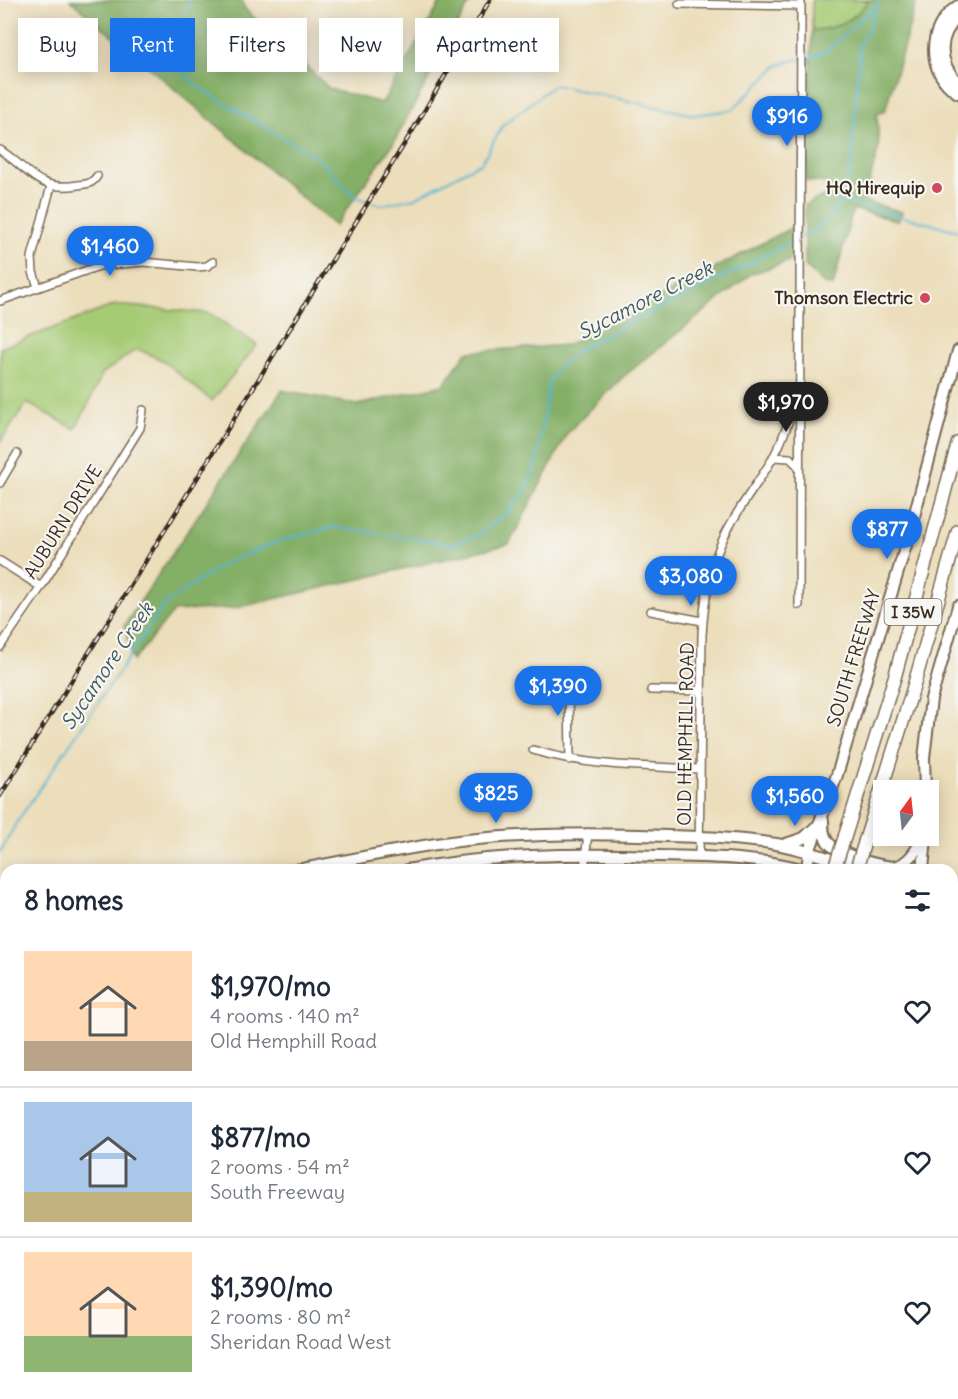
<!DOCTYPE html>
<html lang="en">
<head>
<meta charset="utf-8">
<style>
  :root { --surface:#fff; --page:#f6f6f7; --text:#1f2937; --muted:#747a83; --line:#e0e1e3; --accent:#1a73e8 }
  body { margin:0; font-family:Delius,sans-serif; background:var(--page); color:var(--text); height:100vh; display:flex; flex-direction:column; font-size:22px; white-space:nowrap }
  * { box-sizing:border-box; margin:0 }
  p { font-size:20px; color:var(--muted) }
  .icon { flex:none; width:33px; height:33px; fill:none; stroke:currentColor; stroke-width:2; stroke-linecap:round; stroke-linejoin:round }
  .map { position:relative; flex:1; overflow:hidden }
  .sheet { position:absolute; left:0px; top:864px; width:958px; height:536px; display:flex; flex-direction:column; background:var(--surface); border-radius:18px 18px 0 0; box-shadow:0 3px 15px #0003 }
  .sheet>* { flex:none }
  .banner { position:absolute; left:18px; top:18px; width:600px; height:54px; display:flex; gap:12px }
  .needle { width:39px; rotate:15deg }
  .controls { position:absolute; left:873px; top:780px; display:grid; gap:12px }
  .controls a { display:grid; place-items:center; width:66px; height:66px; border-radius:0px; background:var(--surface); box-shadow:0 3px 15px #0003; font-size:30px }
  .price { position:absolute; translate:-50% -51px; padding:0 14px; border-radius:21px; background:var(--accent); color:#fff; font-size:20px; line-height:39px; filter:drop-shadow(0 2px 3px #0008) }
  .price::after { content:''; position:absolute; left:50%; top:36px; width:18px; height:14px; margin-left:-9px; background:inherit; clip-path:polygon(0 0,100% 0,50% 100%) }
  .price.selected { background:#222; color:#fff }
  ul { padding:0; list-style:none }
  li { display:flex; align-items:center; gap:18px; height:150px; padding:0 24px }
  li+li { border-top:2px solid var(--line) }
  li span { display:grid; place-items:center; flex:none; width:168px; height:120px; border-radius:0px; color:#555 }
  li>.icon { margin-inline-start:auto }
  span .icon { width:72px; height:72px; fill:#fffc; stroke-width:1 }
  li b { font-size:26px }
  h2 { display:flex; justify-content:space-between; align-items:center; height:72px; padding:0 24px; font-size:26px }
  .chip { padding:0 21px; border-radius:0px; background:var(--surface); box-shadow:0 3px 15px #0003; font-size:21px; line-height:54px }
  .chip.selected { background:var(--accent); color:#fff }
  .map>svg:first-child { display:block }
  .green { fill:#a6cb75; stroke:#707a4a; stroke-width:1.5 }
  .forest { fill:#84af66; stroke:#606c42; stroke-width:1.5 }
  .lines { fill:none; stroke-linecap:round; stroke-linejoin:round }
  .stream { stroke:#53b4d2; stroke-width:2 }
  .street-casing { stroke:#796955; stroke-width:10 }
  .secondary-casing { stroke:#796955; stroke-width:14 }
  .highway-casing { stroke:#796955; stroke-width:15 }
  .street { stroke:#fff; stroke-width:7 }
  .secondary { stroke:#fff; stroke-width:10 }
  .highway { stroke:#fff; stroke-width:12 }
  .rail-casing { stroke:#3b2a1e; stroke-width:4.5 }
  .rail { stroke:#f6f6f2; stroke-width:2; stroke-dasharray:7; stroke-linecap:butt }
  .highway-bridge-casing { stroke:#796955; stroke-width:15; stroke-linecap:butt }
  .highway-bridge { stroke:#fff; stroke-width:12 }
  .poi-dot { fill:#d1495b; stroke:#f6f6f2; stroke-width:2 }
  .labels { text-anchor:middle; stroke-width:4.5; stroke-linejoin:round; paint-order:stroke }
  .shield { fill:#f6f6f2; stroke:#73675e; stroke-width:1.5 }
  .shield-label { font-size:16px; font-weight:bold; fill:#3b2a1e }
  .poi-label { font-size:18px; font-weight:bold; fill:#3b2a1e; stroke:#f6f6f2; text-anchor:end }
  .street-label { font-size:18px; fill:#3b2a1e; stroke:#f6f6f2 }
  .water-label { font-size:20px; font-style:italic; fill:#435a5d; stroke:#f6f6f2 }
</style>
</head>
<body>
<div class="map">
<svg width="958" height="1399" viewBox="0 0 958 1399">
  <rect width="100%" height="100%" fill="#f6f6f2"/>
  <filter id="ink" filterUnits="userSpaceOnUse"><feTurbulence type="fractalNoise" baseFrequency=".0167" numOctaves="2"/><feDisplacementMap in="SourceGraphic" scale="12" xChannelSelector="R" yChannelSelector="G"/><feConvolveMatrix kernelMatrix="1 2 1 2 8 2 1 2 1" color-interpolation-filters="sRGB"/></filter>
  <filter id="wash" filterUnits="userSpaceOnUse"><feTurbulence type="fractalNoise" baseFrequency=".008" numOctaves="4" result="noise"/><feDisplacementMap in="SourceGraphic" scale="24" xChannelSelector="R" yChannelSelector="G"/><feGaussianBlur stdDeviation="1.35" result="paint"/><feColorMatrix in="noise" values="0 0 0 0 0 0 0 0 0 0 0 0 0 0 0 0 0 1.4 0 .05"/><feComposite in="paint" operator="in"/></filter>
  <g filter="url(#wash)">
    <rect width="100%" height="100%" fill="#ecdebb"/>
    <path class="green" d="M812 0H869C853 21 838 29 812 30Z
      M115 305 209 313 257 345 212 401 162 360 137 349 102 374 89 403 75 429 27 403 0 442V348Z"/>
    <path class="forest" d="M70 0H242L245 9 330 89 382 103 442 0H471L393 144 335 226Z
      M869 0H917L885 111 877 114 879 147 864 201 902 212 898 221 853 209 833 286 824 284 805 266V205L829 193V183L806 181 812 30C838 29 853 21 869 0Z
      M793 227V260L751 274 623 377 568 432 509 544 236 608 174 611 133 661 124 626 282 390 357 405 443 385 467 352 568 345Z"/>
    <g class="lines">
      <path class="stream" d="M189 0 173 62 198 87 317 158 355 197 381 205 415 198 482 162 503 125 554 85 694 115 732 110 777 66 793 60 808 59 827 50 874 7
        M842 201 958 231
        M0 852 17 822 165 604 225 563 279 541 333 527 452 544 479 535 507 512 524 492 536 465 549 382 559 367 577 350 780 248 824 224 841 200 851 167 860 44 868 29 879 0"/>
    </g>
  </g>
  <g filter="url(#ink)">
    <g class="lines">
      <g class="street-casing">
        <path id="street" d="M679 4 801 6
          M0 150C30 169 36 192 78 185 87 184 92 184 97 176
          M38 287 33 272 32 257 51 186
          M0 301 99 266 143 262 198 267 207 266 213 262
          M773 457 790 458 798 466
          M0 483 17 454
          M0 561 41 587
          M799 605 801 0
          M651 611 702 621
          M0 647 41 587 140 428 143 410
          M542 672 559 679 569 693 570 760
          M651 690 701 691
          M533 750C589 767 643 766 700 769
          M699 857 702 635C704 601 709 568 724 537 737 509 757 485 773 458 784 438 791 416 796 393
          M584 870 588 833
          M218 1394 223 1399
          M347 1394 357 1399
          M509 1394 510 1399
          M390 1399 395 1394
          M650 1399 652 1394"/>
      </g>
      <g class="secondary-casing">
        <path id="secondary" d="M958 6C926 27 926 73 958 93
          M958 17C937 36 938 63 958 83
          M925 790 924 758 931 699 958 606
          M823 820C823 828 823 836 828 842 836 853 885 870 897 866 911 862 918 846 925 836
          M783 845 804 838 816 827
          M296 870C353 860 409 846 467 840 534 833 600 833 667 836 703 837 740 838 776 844 806 849 835 861 864 870
          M407 870C491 854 574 853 659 856 707 857 758 857 805 870
          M807 870 809 852 837 775 909 535 958 351
          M923 870 926 837
          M952 895 958 897
          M952 916 958 918
          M0 930 6 928
          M0 948 6 947
          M664 1399 666 1394
          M744 1399 745 1394"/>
      </g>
      <g class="highway-casing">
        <path id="highway" d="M845 836 895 676 958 443
          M865 841 912 692 958 531
          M675 1399 677 1394
          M687 1399 688 1394
          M707 1399 709 1394
          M718 1399 719 1394"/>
      </g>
      <use href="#street" class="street"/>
      <use href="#secondary" class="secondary"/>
      <use href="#highway" class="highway"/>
      <g class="rail-casing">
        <path id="rail" d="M0 796 413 130 490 0"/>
      </g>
      <use href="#rail" class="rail"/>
      <g class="highway-bridge-casing">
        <path id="highway-bridge" d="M834 870 845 836
          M856 870 865 841"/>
      </g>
      <use href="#highway-bridge" class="highway-bridge"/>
    </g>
  </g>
  <g class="poi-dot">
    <circle cx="937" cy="188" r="6"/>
    <circle cx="925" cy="298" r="6"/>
  </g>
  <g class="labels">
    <rect class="shield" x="884.5" y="599" width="57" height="26" rx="4.5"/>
    <g class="shield-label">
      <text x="913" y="618">I 35W</text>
    </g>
    <g class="poi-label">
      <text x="925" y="194">HQ Hirequip</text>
      <text x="913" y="304">Thomson Electric</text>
    </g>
    <g class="street-label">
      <text transform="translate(63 522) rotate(-58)" y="6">AUBURN DRIVE</text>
      <text transform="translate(854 658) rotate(-73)" y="6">SOUTH FREEWAY</text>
      <text transform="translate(686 734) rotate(-89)" y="6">OLD HEMPHILL ROAD</text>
    </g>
    <g class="water-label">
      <text transform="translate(645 300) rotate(-27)" y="7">Sycamore Creek</text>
      <text transform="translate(107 666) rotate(-56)" y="7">Sycamore Creek</text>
    </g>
  </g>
</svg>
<div class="controls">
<a><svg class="needle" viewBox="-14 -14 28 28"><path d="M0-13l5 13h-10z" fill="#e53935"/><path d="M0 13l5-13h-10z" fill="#747a83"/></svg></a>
</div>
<b class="price" style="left:787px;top:147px">$916</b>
<b class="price" style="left:110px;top:277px">$1,460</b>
<b class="price selected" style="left:786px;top:433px">$1,970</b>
<b class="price" style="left:887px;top:560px">$877</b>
<b class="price" style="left:691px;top:607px">$3,080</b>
<b class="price" style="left:558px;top:717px">$1,390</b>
<b class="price" style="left:496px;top:824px">$825</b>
<b class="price" style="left:795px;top:827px">$1,560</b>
<div class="banner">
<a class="chip">Buy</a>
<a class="chip selected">Rent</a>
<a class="chip">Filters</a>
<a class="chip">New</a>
<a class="chip">Apartment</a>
</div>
<section class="sheet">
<h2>8 homes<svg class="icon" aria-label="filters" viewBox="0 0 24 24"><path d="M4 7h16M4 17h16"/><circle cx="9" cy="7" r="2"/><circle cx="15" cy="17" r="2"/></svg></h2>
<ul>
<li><span style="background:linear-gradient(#ffd9b3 75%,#b9a48a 0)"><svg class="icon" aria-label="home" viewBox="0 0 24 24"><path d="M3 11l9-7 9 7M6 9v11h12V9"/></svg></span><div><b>$1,970/mo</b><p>4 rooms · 140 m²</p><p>Old Hemphill Road</p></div><svg class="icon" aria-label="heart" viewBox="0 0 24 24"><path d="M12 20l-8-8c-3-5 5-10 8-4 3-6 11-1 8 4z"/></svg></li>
<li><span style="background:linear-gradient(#a9c7e8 75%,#c2b280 0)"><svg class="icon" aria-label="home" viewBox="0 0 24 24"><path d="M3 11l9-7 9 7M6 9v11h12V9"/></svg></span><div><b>$877/mo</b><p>2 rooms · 54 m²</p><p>South Freeway</p></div><svg class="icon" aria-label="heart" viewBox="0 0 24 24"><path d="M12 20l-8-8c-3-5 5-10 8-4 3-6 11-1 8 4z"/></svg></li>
<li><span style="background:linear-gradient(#ffd9b3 70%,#8fb573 0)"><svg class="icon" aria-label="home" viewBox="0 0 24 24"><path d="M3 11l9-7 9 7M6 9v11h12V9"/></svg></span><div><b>$1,390/mo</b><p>2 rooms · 80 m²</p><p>Sheridan Road West</p></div><svg class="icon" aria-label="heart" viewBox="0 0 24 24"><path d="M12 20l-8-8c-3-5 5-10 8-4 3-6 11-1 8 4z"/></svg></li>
</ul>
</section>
</div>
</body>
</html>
